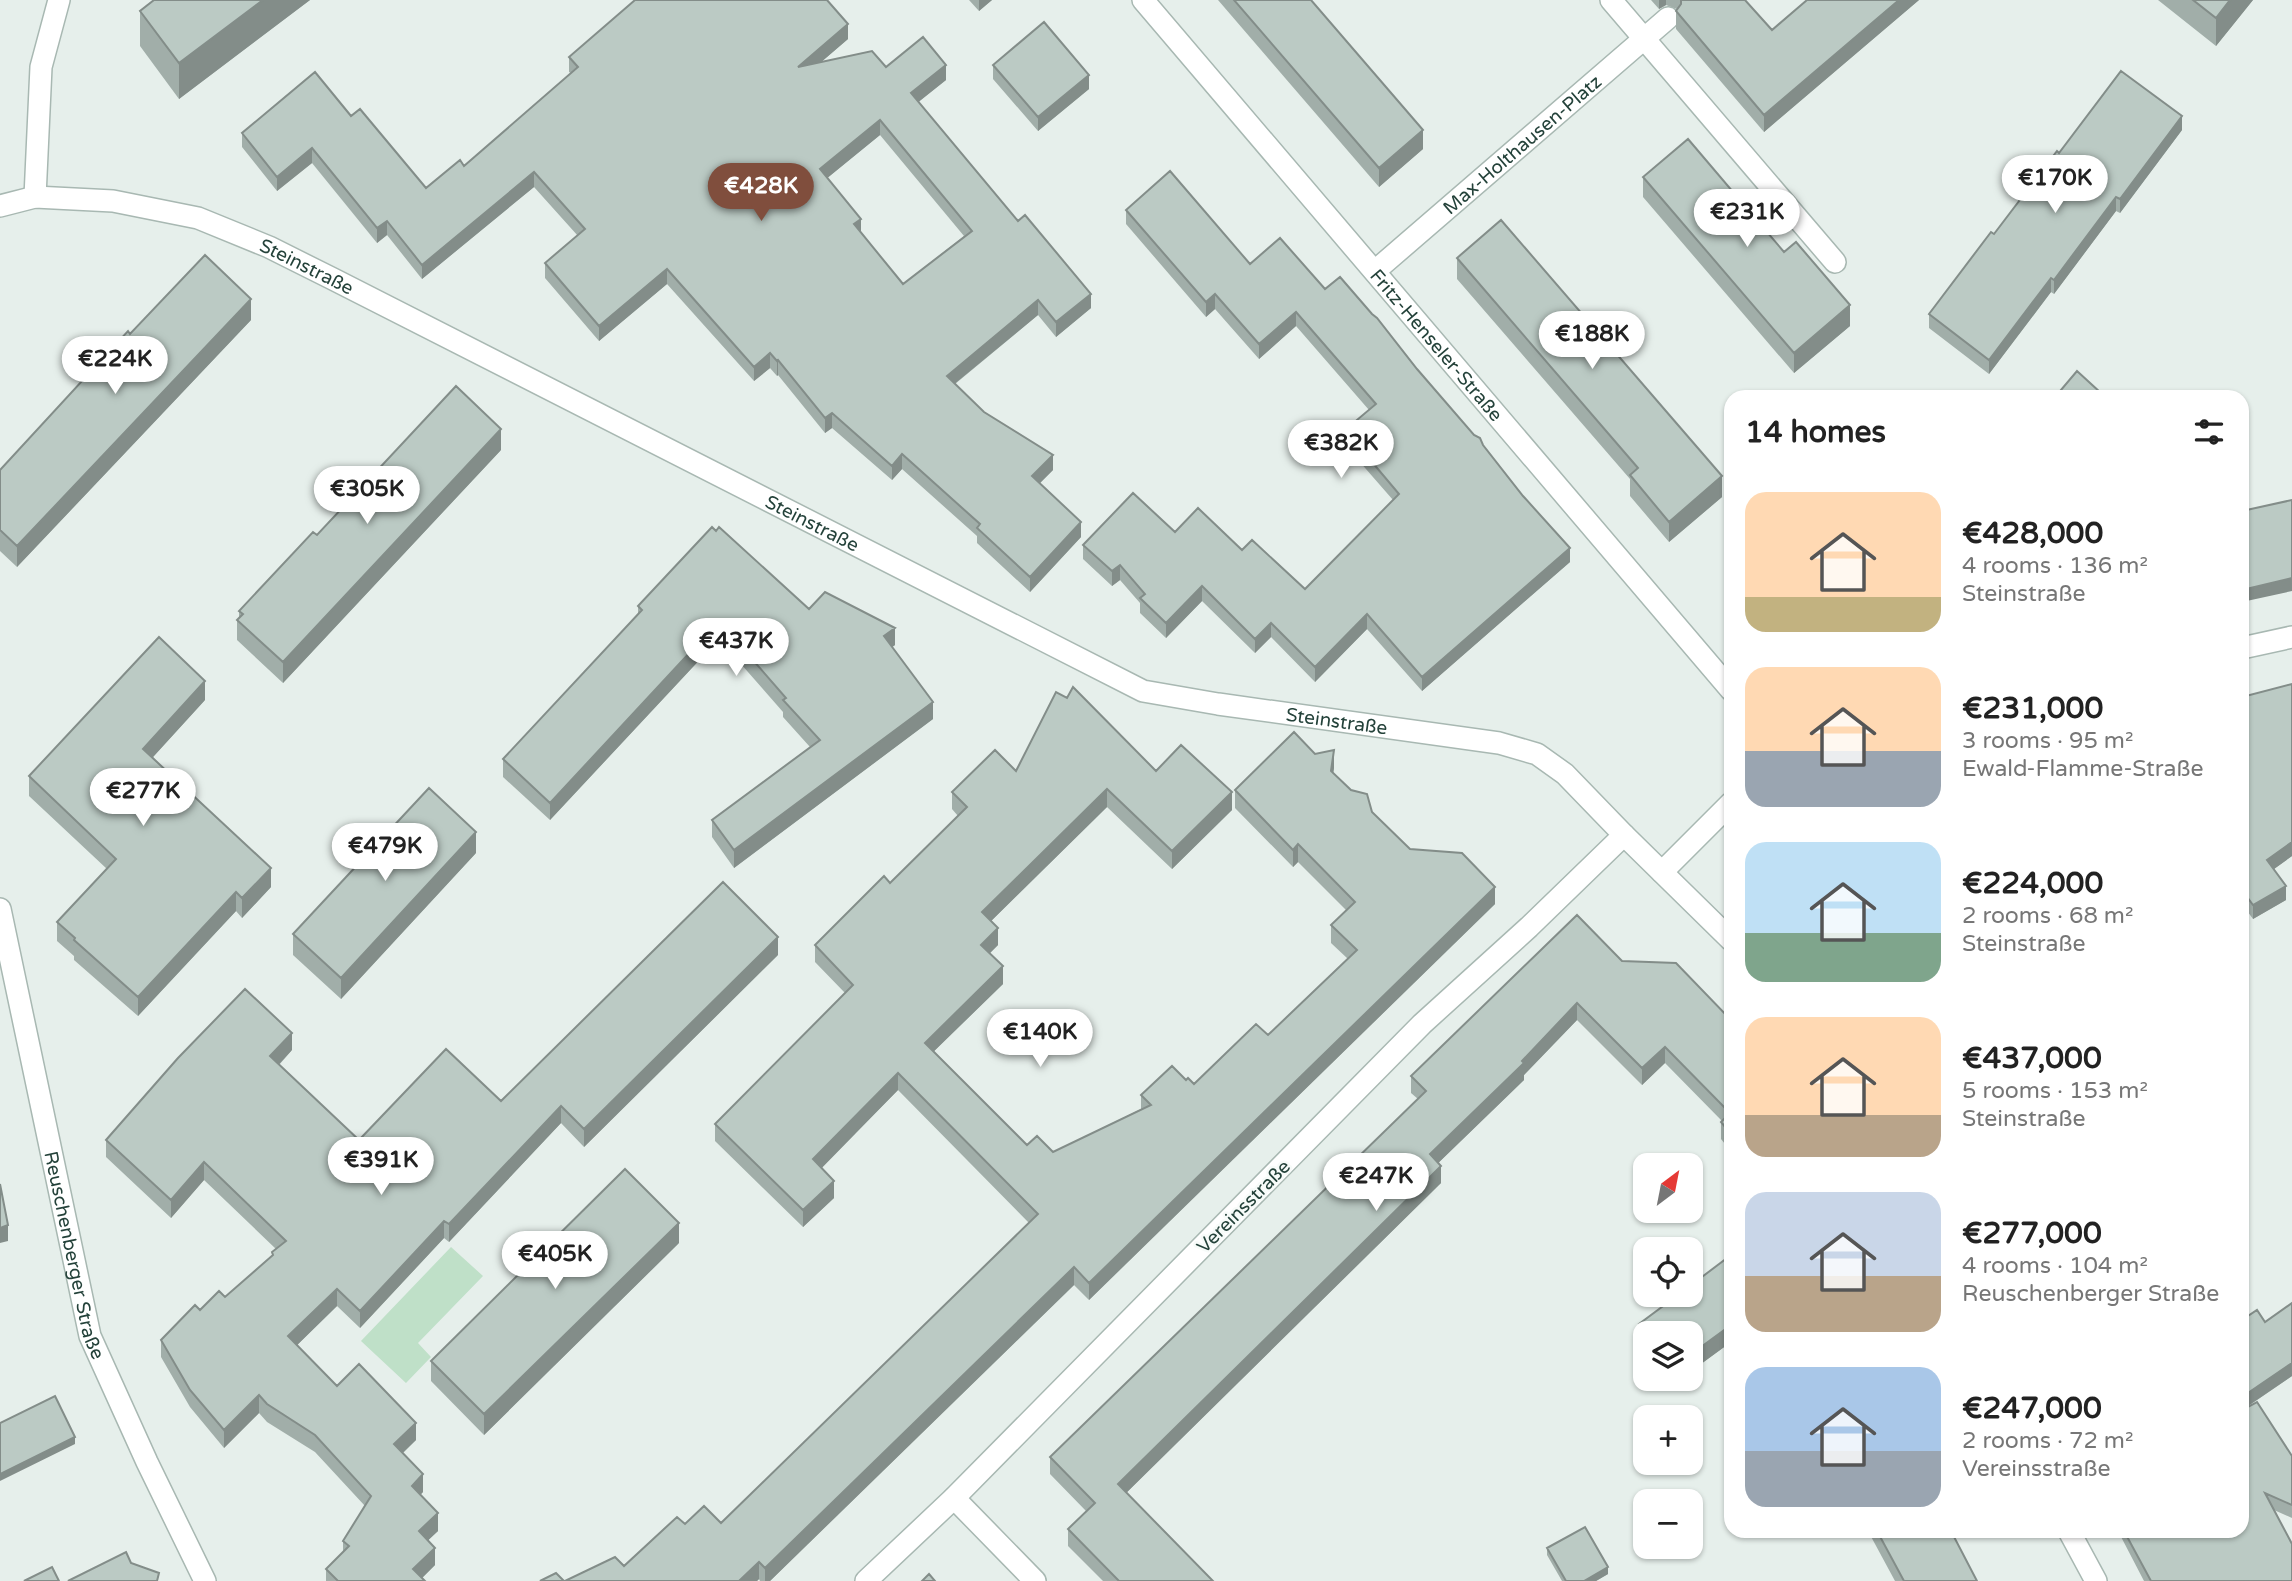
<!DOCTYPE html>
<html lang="en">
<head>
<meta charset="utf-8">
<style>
  :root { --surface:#fff; --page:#f2f2f2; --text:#222; --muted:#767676; --accent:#804e3d }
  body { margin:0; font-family:"Varela Round",sans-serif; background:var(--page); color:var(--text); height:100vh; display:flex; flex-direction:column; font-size:26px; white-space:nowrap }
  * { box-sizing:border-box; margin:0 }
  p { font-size:23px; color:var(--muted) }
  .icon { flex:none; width:38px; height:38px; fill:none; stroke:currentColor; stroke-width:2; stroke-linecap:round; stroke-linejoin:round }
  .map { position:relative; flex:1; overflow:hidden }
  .side { position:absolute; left:1724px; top:390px; width:525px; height:1148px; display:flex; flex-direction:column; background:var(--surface); border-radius:21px; box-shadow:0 2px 5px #0004 }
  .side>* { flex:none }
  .needle { width:46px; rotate:32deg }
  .tools { position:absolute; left:1633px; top:1153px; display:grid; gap:14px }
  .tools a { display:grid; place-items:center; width:70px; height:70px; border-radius:14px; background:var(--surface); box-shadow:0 2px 5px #0004; font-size:35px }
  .price { position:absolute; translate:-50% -60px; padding:0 16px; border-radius:24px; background:#fff; color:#222; font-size:23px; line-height:46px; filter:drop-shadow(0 2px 4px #0008) }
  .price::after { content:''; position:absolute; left:50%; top:42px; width:21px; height:16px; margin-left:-10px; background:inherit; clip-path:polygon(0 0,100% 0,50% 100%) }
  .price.current { background:var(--accent); color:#fff }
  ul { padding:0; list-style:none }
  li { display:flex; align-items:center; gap:21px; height:175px; padding:0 21px }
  li span { display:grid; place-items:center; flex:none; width:196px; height:140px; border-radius:21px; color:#555 }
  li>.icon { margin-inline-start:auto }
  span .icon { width:84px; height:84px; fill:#fffc; stroke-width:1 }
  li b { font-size:30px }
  h2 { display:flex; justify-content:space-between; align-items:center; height:84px; padding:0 21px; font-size:30px }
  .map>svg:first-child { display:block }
  .green { fill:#bfe0c8 }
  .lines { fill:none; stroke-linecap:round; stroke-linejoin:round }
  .minor-casing { stroke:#a8b8b2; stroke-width:24 }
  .tertiary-casing { stroke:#a8b8b2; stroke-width:24 }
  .minor { stroke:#fff; stroke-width:21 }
  .tertiary { stroke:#fff; stroke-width:21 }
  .wall { fill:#a1aea9; fill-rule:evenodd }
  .shaded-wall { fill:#838d89 }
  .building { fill:#bbcac4; stroke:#838d89; stroke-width:2; fill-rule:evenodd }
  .labels { text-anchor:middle; stroke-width:5; stroke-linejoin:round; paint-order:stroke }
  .street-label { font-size:19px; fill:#24423a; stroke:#f7fbf9 }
</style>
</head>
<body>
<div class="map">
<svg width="2292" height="1581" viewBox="0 0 2292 1581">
  <rect width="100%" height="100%" fill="#e6efeb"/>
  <path class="green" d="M451 1247 483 1276 418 1343 431 1357 406 1383 361 1341Z"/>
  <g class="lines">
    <g class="minor-casing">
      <g id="minor">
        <path id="s1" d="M1143 0 1731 690"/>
        <path d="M1611 0 1835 262"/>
        <path d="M35 197 41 67 59 0"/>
        <path id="s2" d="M0 206 35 197 113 201 198 218 269 247 333 279 1143 691 1218 704 1499 743 1537 754 1565 774 1624 835 1529 927 1422 1024 954 1498 866 1581"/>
        <path id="s3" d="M1375 271 1668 18"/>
        <path d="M2242 648 2292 637"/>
        <path d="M1662 872 1731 803"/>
        <path id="s4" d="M0 909 90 1336 147 1462 205 1581"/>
        <path d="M954 1498 1035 1581"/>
      </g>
    </g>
    <g class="tertiary-casing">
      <path id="tertiary" d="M1624 835 1731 940
        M2069 1531 2096 1581"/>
    </g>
    <use href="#minor" class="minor"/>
    <use href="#tertiary" class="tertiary"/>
  </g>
  <path class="wall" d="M310 0 179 99 140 46V11Z
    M969 0H992L979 11Z
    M1218 0H1311L1423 149 1379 187Z
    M1651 0H1745L1772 30 1807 0H1919L1764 132 1676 29V11L1677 9 1666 5 1659 9Z
    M2158 0H2253L2216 46Z
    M848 39 821 62 886 67 946 80 918 102 1091 308 1056 337 1038 315 955 384 984 412 1053 470 1040 483 1081 537 1030 592 977 543V536L902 469 892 480 832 428 825 433 778 375 777 376 770 368 754 381 667 284 599 341 545 278V263L578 236 534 187 422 279 387 235 377 243 312 163 277 191 242 147V133L351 116 426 188 464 166 571 73 569 72V57ZM880 135 964 236 903 284 861 233 827 178Z
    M993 65 1089 89 1038 131 993 79Z
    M2182 130 2120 213 2116 211 2054 294 2051 292 1989 374 1929 328V314L2059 153Z
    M1643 177 1784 252 1850 326 1794 373 1643 197Z
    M1126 210 1250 264 1325 289 1417 369 1483 445 1570 562 1422 691 1367 629 1315 682 1271 637 1255 653 1202 601 1166 638 1140 613V603L1120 580 1112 586 1083 559V545L1175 532 1242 550 1305 589 1393 500 1345 445V430L1369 410 1296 326 1259 359 1215 309 1206 317 1126 224Z
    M1457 258 1722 497 1669 542 1630 496V479L1457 279Z
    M251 320 17 567 0 551V470L130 334Z
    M501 450 283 683 237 640V620L239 618V611L317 535Z
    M716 531 809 609 895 645 892 647 933 719 734 868 712 837V820L810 747 783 717V712L719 639 550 820 503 777V759L638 615V606Z
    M1731 612V626L1729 625V613Z
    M2292 684V856L2274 869 2286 900 2253 919 2242 904V697Z
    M205 700 153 757 271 887 242 918 236 911 138 1016 74 960V956L57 941V922L107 869 29 796V776Z
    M1315 754 1334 768 1333 773 1410 849 1495 904 1089 1300 1074 1285 770 1581H760L759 1579 757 1581H565L624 1566 685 1524 721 1523 1029 1223 898 1090 821 1168 834 1198 803 1227 715 1141V1124L845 993 815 962V945L890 883 958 816 952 809V792L1016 771H1156L1232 810 1172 869 1107 807 991 921 998 945 990 953 1003 984 933 1052 1027 1145 1053 1152 1141 1109V1095L1186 1080 1194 1084 1268 1035 1348 959 1331 943V925L1346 910 1298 862 1293 867 1235 808V790Z
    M476 853 341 999 293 955V934Z
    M778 955 584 1147 561 1123 449 1242 444 1238 360 1328 337 1306 297 1345 337 1386 416 1440 403 1453 423 1492 420 1495 438 1531 428 1540 435 1565 422 1578 425 1581H326V1569L343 1552V1541L365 1506 315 1452 267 1422 259 1413 224 1448 190 1407 161 1357V1340L200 1310 225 1297 272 1256V1252L276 1249 204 1180 171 1218 106 1157V1140L292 1050 279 1065 359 1140 501 1101Z
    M1622 961 1731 1020V1166L1725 1156V1144L1721 1139V1122L1722 1121 1665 1063 1642 1085 1577 1020 1524 1075V1080L1438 1163 1441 1183 1126 1493 1213 1581H1103L1068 1546V1529L1086 1511 1050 1474V1457L1418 1099 1411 1093V1076Z
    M679 1243 484 1435 431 1381V1361Z
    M1731 1255V1342L1690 1372V1334H1645V1349L1639 1341V1324Z
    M2242 1320 2292 1376 2244 1409 2292 1456V1518L2274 1510 2292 1581H2144L2118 1531H2242Z
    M1668 1379H1681L1673 1385Z
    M1868 1531H1951L1977 1581H1895Z
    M1547 1548 1608 1574 1596 1581H1562L1547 1555Z"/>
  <path class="shaded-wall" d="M263 0H310L179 99V63Z
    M979 0H992L979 11Z
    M1659 0H1666V5L1659 9Z
    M1899 0H1919L1764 132V115Z
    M2230 0H2253L2216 46V18Z
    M848 24V39L798 82V67Z
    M946 65V80L911 108V93Z
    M1089 75V89L1038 131V117Z
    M2182 116V130L2120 213V199Z
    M880 120V135L820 184V169Z
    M1423 130V149L1379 187V168Z
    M312 148V163L277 191V177Z
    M534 172V187L422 279V265Z
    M2116 197V211L2054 294V280Z
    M861 219V234L854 224Z
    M387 221V235L377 243V228Z
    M667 269V284L599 341V326Z
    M2051 278V292L1989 374V360Z
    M1091 294V308L1056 337V322Z
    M1215 294V309L1206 317V302Z
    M251 299V320L17 567V546Z
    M1038 300V315L947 390V376Z
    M1850 305V326L1794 373V353Z
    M1296 312V326L1259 359V344Z
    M770 353V368L754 381V367Z
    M778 360V375L777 376V361Z
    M832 413V428L825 433V418Z
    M501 429V450L283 683V662Z
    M902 454V469L892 480V466Z
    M1053 455V470L1032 491V476Z
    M1722 476V497L1669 542V522Z
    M1081 522V537L1030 592V577Z
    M1570 548V562L1422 691V677Z
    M1120 565V580L1112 586V571Z
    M2292 578V591L2242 602V590Z
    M1202 586V601L1166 638V623Z
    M1367 614V629L1315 682V667Z
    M719 621V639L550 820V803Z
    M1271 623V637L1255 653V639Z
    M895 628V645L884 653V636Z
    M205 681V700L143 768V749Z
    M933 702V719L734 868V850Z
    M1334 750V768L1331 788V771Z
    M1107 789V807L982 930V912Z
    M1232 792V810L1172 869V851Z
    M476 832V853L341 999V978Z
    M2292 842V856L2267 874V860Z
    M1298 844V862L1293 867V850Z
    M271 868V887L242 918V898Z
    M2286 886V900L2253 919V905Z
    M1495 887V904L1089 1300V1283Z
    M236 892V911L138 1016V997Z
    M998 928V945L981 962V945Z
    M778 937V955L584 1147V1129Z
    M1003 966V984L925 1060V1043Z
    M1577 1003V1020L1524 1075V1080L1430 1171V1154Z
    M292 1033V1050L270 1074V1056Z
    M1665 1047V1063L1642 1085V1068Z
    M898 1073V1090L813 1177V1159Z
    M561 1106V1123L449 1242V1224Z
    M204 1162V1180L171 1218V1200Z
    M1441 1166V1183L1118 1501V1484Z
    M834 1181V1198L803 1227V1210Z
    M444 1221V1238L360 1328V1311Z
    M679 1223V1243L484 1435V1414Z
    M8 1225V1241L0 1243V1228Z
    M1074 1267V1285L770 1581H765V1568Z
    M337 1289V1306L288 1354V1336Z
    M1731 1325V1342L1690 1372V1355Z
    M2292 1363V1376L2242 1410V1397Z
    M1673 1379H1681L1673 1385Z
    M259 1395V1413L224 1448V1430Z
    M416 1423V1440L394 1461V1444Z
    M75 1437V1444L0 1481V1474Z
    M423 1474V1492L412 1503V1486Z
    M438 1513V1531L419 1549V1531Z
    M435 1548V1565L419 1581 413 1569Z
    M759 1562V1579L757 1581H739Z
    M1608 1567V1574L1596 1581H1584Z"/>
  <path class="building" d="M154 0H263L179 63 140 11Z
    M635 0H827L848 24 798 67 872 51 886 67 923 37 946 65 911 93 1018 221 1025 215 1091 294 1056 322 1038 300 947 376 984 412 1053 455 1032 476 1081 522 1030 577 977 528 980 524 902 454 892 466 832 413 825 418 778 360 777 361 770 353 754 367 667 269 599 326 545 263 585 229 534 172 422 265 387 221 377 228 312 148 277 177 242 133 315 72 351 116 360 109 426 188 460 160 464 166 578 67 569 57ZM880 120 972 231 903 284 854 224 861 219 820 169Z
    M1234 0H1311L1423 130 1379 168Z
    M1681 0H1745L1772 30 1807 0H1899L1764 115 1676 11 1681 4Z
    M2193 0H2230L2216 18Z
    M1044 22 1089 75 1038 117 993 65Z
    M2121 71 2182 116 2120 199 2116 197 2054 280 2051 278 1989 360 1929 314 1991 232 1994 234 2057 151 2059 153Z
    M1688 139 1784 252 1796 242 1850 305 1794 353 1643 177Z
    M1170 171 1250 264 1280 238 1325 289 1340 277 1372 314 1377 318 1417 369 1474 435 1480 438 1483 445 1523 496 1570 548 1422 677 1367 614 1315 667 1271 623 1255 639 1202 586 1166 623 1140 598 1145 594 1120 565 1112 571 1083 545 1133 493 1175 532 1198 508 1242 550 1252 540 1305 589 1399 494 1345 430 1376 404 1296 312 1259 344 1215 294 1206 302 1126 210Z
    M1501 220 1722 476 1669 522 1630 475 1638 468 1457 258Z
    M205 255 251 299 17 546 0 530V470L128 331 130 334Z
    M2077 371 2102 394 2100 397H2055Z
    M456 386 501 429 283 662 237 620 243 614 239 611 313 532 317 535Z
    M2292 500V578L2242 590V511Z
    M712 527 716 531 719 527 809 609 825 592 895 628 884 636 933 702 734 850 712 820 820 740 783 700 786 698 719 621 550 803 503 759 642 610 638 606Z
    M159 637 205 681 143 749 271 868 242 898 236 892 138 997 74 940 75 938 57 922 116 859 29 776Z
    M2292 684V842L2267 860 2286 886 2253 905 2242 890V697Z
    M1073 687 1156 771 1181 745 1232 792 1172 851 1107 789 982 912 998 928 981 945 1003 966 925 1043 1027 1145 1037 1136 1053 1152 1151 1105 1141 1095 1172 1066 1186 1080 1188 1078 1194 1084 1256 1024 1268 1035 1357 950 1331 925 1355 902 1298 844 1293 850 1235 790 1294 732 1315 754 1334 750 1331 771 1351 790 1367 794 1372 812 1410 849 1462 853 1495 887 1089 1283 1074 1267 765 1568 759 1562 739 1581H565L615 1557 624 1566 677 1517 685 1524 704 1506 721 1523 1038 1214 898 1073 813 1159 834 1181 803 1210 715 1124 853 985 815 945 884 876 890 883 967 807 952 792 995 750 1016 771 1056 692 1067 698Z
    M429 788 476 832 341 978 293 934Z
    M723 882 778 937 584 1129 561 1106 449 1224 444 1221 360 1311 337 1289 288 1336 337 1386 359 1364 416 1423 394 1444 423 1474 412 1486 438 1513 419 1531 435 1548 413 1569 425 1581H338L326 1569 349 1546 343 1541 371 1496 315 1435 267 1404 259 1395 224 1430 190 1390 161 1340 195 1305 200 1310 219 1291 225 1297 273 1255 272 1252 286 1241 204 1162 171 1200 106 1140 178 1058 245 989 292 1033 270 1056 359 1140 446 1049 501 1101Z
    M1577 915 1622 961 1676 963 1731 1020V1134L1721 1122 1730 1113 1665 1047 1642 1068 1577 1003 1522 1061 1524 1063 1430 1154 1441 1166 1118 1484 1213 1581H1119L1068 1529 1095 1503 1050 1457 1426 1091 1411 1076Z
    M1731 1134V1150L1725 1139Z
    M625 1169 679 1223 484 1414 431 1361Z
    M0 1184 8 1225 0 1228Z
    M1731 1255V1325L1690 1355V1334H1646L1639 1324 1678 1295H1690V1286Z
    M2292 1303V1363L2242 1397V1320L2257 1310 2265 1322Z
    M55 1396 75 1437 0 1474V1423Z
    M2257 1402 2292 1456V1505L2265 1493 2292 1544V1581H2151L2124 1531H2242V1410Z
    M1585 1527 1608 1567 1584 1581H1566L1547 1548Z
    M1877 1531H1951L1977 1581H1904Z
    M126 1552 131 1563 159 1573 157 1581H68Z
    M52 1567 59 1581H24Z
    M556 1573 564 1581H540Z
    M929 1574 935 1581H922Z"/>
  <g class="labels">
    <g class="street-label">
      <text dy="7" stroke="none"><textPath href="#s3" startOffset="194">Max-Holthausen-Platz</textPath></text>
      <text dy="7" stroke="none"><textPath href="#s2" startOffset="320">Steinstraße</textPath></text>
      <text dy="7" stroke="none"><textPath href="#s1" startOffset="453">Fritz-Henseler-Straße</textPath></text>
      <text dy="7" stroke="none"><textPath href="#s2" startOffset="887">Steinstraße</textPath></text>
      <text dy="7" stroke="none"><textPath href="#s2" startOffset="1454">Steinstraße</textPath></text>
      <text transform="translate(1243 1206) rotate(-45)" y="7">Vereinsstraße</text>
      <text dy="7" stroke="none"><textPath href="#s4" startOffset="354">Reuschenberger Straße</textPath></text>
    </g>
  </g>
</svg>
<div class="tools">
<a><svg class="needle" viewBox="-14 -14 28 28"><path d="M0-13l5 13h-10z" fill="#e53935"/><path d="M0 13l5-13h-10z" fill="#767676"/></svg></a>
<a><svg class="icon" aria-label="locate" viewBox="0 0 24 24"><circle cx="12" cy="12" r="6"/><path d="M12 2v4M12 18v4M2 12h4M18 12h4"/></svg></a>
<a><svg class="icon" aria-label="layers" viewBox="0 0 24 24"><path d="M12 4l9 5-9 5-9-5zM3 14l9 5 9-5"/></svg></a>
<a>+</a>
<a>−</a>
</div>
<b class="price" style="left:2055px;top:215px">€170K</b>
<b class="price current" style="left:761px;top:223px">€428K</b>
<b class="price" style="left:1747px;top:249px">€231K</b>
<b class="price" style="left:1592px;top:371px">€188K</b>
<b class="price" style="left:115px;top:396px">€224K</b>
<b class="price" style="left:1341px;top:480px">€382K</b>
<b class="price" style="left:367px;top:526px">€305K</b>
<b class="price" style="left:736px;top:678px">€437K</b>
<b class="price" style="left:143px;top:828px">€277K</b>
<b class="price" style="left:385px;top:883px">€479K</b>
<b class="price" style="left:1040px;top:1069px">€140K</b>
<b class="price" style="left:381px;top:1197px">€391K</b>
<b class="price" style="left:1376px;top:1213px">€247K</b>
<b class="price" style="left:555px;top:1291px">€405K</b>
<section class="side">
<h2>14 homes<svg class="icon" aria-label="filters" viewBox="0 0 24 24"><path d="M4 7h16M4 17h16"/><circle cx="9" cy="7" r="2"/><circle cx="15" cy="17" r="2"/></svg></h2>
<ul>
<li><span style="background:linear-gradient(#ffd9b3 75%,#c2b280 0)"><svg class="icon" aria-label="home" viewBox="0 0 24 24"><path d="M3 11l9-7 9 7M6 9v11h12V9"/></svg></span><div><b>€428,000</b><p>4 rooms · 136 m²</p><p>Steinstraße</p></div></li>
<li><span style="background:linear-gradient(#ffd9b3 60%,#9aa5b1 0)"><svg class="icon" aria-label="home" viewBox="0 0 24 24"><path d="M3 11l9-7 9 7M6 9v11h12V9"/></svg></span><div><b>€231,000</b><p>3 rooms · 95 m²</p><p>Ewald-Flamme-Straße</p></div></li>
<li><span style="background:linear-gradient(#bfe0f5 65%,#7fa58c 0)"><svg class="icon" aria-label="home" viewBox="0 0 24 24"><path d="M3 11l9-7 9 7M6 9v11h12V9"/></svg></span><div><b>€224,000</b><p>2 rooms · 68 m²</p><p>Steinstraße</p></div></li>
<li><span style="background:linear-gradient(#ffd9b3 70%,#b9a48a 0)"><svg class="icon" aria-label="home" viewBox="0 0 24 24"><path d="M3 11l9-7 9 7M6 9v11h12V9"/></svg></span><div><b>€437,000</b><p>5 rooms · 153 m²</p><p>Steinstraße</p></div></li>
<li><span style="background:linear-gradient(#c9d6e8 60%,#b9a48a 0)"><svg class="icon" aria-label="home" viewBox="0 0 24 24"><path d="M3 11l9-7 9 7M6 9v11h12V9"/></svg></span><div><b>€277,000</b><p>4 rooms · 104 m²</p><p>Reuschenberger Straße</p></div></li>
<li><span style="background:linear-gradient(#a9c7e8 60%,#9aa5b1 0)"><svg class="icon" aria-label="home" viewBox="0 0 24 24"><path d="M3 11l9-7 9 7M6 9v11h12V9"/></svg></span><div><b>€247,000</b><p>2 rooms · 72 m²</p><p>Vereinsstraße</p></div></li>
</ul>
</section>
</div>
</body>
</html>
